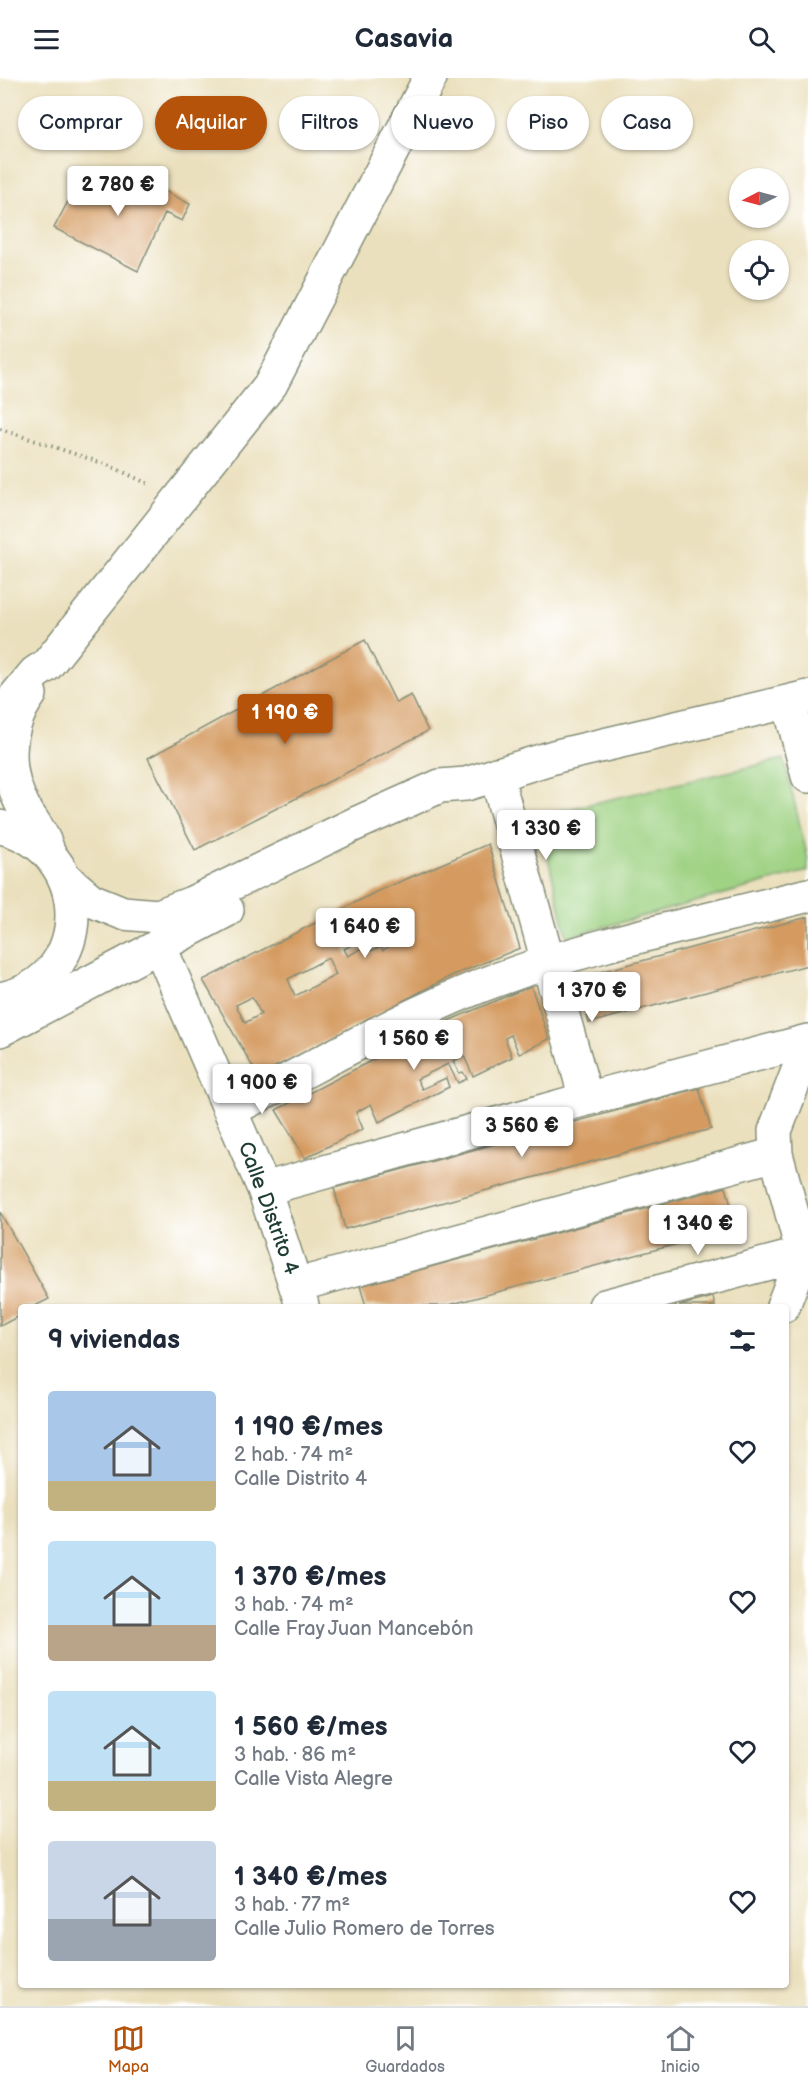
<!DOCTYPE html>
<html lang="es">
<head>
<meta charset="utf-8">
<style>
  :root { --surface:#fff; --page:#f6f6f7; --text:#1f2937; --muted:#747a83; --line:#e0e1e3; --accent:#b45309 }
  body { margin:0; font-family:"Balsamiq Sans",sans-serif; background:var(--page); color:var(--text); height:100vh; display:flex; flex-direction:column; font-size:22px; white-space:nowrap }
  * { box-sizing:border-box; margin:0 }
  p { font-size:20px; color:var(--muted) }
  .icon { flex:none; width:33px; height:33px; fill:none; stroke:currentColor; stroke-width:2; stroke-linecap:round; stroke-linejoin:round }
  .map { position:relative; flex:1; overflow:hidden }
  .details { position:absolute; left:18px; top:1226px; width:771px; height:684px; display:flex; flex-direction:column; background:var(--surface); border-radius:6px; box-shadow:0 2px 4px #0004 }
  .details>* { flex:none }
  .top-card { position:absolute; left:18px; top:18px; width:772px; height:54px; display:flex; gap:12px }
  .needle { width:39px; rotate:264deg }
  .tools { position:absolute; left:729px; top:90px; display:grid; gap:12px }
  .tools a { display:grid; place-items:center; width:60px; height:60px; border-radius:50%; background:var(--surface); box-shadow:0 2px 4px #0004; font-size:30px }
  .price { position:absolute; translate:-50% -51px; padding:0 14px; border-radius:6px; background:#fff; color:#222; font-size:20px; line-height:39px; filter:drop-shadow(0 2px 3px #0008) }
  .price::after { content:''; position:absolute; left:50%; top:36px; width:18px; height:14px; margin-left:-9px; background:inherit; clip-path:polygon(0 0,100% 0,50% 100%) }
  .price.on { background:var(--accent); color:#fff }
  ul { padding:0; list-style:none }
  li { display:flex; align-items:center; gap:18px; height:150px; padding:0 30px }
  li span { display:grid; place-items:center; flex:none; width:168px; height:120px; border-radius:6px; color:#555 }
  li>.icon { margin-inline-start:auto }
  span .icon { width:72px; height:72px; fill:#fffc; stroke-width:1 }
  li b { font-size:26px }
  h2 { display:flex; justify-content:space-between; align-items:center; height:72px; padding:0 30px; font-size:26px }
  .chip { padding:0 21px; border-radius:27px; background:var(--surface); box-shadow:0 2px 4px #0004; font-size:21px; line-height:54px }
  .chip.on { background:var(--accent); color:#fff }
  header { display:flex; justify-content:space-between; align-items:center; height:78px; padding:0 30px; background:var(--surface); font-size:27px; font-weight:700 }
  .tabs { display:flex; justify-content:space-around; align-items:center; height:84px; border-top:2px solid var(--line); background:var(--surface); font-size:16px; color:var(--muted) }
  .tabs a { display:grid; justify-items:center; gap:3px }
  .tabs .on { color:var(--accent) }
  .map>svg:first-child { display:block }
  .green { fill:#9fd283; stroke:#5f885c; stroke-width:1.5 }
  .building { fill:#d49a5e; fill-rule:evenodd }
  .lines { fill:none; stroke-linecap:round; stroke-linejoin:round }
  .minor-casing { stroke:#858e78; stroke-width:36 }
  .major-casing { stroke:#858e78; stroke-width:36 }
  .path { stroke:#858e78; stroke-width:4; stroke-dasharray:1.5 4.5; stroke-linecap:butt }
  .minor { stroke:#fff; stroke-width:33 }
  .major { stroke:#fff; stroke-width:33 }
  .labels { text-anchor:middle; stroke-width:4.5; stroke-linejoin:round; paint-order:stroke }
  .street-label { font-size:21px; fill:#1f3d34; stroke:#fff }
</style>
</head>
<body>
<header><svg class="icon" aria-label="menu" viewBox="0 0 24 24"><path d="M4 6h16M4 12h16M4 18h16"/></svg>Casavia<svg class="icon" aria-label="search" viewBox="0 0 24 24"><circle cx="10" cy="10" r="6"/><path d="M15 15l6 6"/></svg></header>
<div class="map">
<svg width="808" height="1928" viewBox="0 0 808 1928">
  <rect width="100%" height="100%" fill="#fff"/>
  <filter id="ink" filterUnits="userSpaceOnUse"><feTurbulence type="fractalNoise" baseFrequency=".0167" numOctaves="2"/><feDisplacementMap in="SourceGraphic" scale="12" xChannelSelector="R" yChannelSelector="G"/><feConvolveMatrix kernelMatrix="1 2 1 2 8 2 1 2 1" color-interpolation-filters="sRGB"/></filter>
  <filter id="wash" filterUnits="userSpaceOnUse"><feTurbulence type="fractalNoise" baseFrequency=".008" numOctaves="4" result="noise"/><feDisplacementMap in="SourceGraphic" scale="24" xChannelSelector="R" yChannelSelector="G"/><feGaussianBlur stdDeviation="1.35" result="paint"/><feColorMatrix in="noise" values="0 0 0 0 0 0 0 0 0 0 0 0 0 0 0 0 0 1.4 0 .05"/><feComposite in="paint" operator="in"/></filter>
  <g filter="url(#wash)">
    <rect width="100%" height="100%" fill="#ebe0bd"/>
    <path class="green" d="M784 681 808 781V793L567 859 538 738Z"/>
    <g id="blocks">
      <path class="building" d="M84 93 130 116 138 99 190 126 182 143 165 135 138 193 54 150Z
        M365 562 396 625 411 617 428 653 195 772 148 680Z
        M488 766 520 870 451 898 258 998 203 902 376 814ZM394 853 399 863 383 872 381 868 371 873 368 867 348 878 344 871 375 854 378 861ZM328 880 336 897 295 918 288 901ZM252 919 261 936 245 945 236 927Z
        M808 839V887L589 945 577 900Z
        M531 908 549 961 519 976 511 957 505 960 512 979 473 998 464 978 453 983 459 995 463 994 467 1001 458 1005 448 986 417 1001 422 1011 446 1000 449 1009 379 1044 371 1026 356 1034 363 1051 305 1080 276 1032 448 943Z
        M699 1010 711 1051 345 1151 334 1110Z
        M726 1109 737 1150 445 1228H366L360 1208Z
        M0 1134 49 1221 35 1228H21V1237L0 1248Z
        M713 1219 715 1228H679Z"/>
    </g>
  </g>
  <g filter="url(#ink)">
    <use href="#blocks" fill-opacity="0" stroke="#858e78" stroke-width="1.5"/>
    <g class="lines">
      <g class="minor-casing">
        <path id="minor" d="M789 624 808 698
          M496 696 586 1021
          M159 867 264 1111 302 1227
          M232 1031C314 990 395 942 480 908 585 867 699 845 808 817
          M264 1111 586 1021 808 963
          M803 1176 776 1076 775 1053 808 967
          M297 1207 776 1076
          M605 1228 803 1176
          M783 1228 803 1176"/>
      </g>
      <g class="major-casing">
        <path id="major" d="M30 616C5 650 4 694 24 730 32 744 42 754 47 770
          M0 637 35 595 47 587 271 306 430 0
          M0 749C95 770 97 903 0 921
          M65 800 91 822 123 835 158 838 192 825 353 747 440 708 466 706 557 678 808 619
          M0 952 227 832"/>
      </g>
      <path class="path" d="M0 351 108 387 151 407"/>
      <use href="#minor" class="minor"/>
      <use href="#major" class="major"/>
    </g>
  </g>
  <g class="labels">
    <g class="street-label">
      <text transform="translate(269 1130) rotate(70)" y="7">Calle Distrito 4</text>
    </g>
  </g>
</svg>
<div class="tools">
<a><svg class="needle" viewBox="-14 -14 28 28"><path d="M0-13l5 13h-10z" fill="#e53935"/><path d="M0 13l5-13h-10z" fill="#747a83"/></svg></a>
<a><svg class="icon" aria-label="locate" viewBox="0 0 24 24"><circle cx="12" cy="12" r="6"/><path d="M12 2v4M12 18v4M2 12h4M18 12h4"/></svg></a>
</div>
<b class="price" style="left:118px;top:139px">2 780 €</b>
<b class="price on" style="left:285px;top:667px">1 190 €</b>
<b class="price" style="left:546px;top:783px">1 330 €</b>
<b class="price" style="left:365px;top:881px">1 640 €</b>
<b class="price" style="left:592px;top:945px">1 370 €</b>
<b class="price" style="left:414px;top:993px">1 560 €</b>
<b class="price" style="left:262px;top:1037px">1 900 €</b>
<b class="price" style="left:522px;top:1080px">3 560 €</b>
<b class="price" style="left:698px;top:1178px">1 340 €</b>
<div class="top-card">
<a class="chip">Comprar</a>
<a class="chip on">Alquilar</a>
<a class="chip">Filtros</a>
<a class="chip">Nuevo</a>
<a class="chip">Piso</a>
<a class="chip">Casa</a>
</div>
<section class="details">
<h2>9 viviendas<svg class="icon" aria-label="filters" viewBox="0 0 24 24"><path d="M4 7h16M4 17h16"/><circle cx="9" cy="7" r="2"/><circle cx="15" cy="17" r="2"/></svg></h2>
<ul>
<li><span style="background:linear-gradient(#a9c7e8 75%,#c2b280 0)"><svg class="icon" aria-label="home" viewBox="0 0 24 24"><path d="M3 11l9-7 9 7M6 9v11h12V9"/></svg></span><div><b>1 190 €/mes</b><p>2 hab. · 74 m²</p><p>Calle Distrito 4</p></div><svg class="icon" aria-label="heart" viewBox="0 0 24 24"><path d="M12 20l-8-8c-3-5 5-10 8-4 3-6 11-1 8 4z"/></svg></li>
<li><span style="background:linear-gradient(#bfe0f5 70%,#b9a48a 0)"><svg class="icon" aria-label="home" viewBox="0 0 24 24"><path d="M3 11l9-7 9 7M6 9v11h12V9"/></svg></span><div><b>1 370 €/mes</b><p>3 hab. · 74 m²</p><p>Calle Fray Juan Mancebón</p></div><svg class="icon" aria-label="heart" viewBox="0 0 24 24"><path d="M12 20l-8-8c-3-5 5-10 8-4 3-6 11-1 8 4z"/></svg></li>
<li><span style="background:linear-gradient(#bfe0f5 75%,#c2b280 0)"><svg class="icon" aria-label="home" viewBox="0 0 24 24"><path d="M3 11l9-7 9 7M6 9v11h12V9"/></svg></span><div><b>1 560 €/mes</b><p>3 hab. · 86 m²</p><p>Calle Vista Alegre</p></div><svg class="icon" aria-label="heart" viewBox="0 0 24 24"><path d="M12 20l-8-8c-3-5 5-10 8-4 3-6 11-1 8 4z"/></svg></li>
<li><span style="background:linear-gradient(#c9d6e8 65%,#9aa5b1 0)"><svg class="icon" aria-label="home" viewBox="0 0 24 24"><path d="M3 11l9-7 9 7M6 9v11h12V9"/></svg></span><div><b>1 340 €/mes</b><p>3 hab. · 77 m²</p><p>Calle Julio Romero de Torres</p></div><svg class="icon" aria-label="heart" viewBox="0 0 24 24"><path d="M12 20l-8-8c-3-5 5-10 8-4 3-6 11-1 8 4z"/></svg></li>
</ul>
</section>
</div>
<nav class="tabs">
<a class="on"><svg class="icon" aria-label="map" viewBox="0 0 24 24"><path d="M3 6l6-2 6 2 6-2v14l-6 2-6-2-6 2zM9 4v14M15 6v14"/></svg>Mapa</a>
<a><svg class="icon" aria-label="saved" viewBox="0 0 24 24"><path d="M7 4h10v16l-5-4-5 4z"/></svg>Guardados</a>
<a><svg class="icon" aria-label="home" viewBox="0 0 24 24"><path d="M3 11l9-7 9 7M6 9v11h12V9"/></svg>Inicio</a>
</nav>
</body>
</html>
